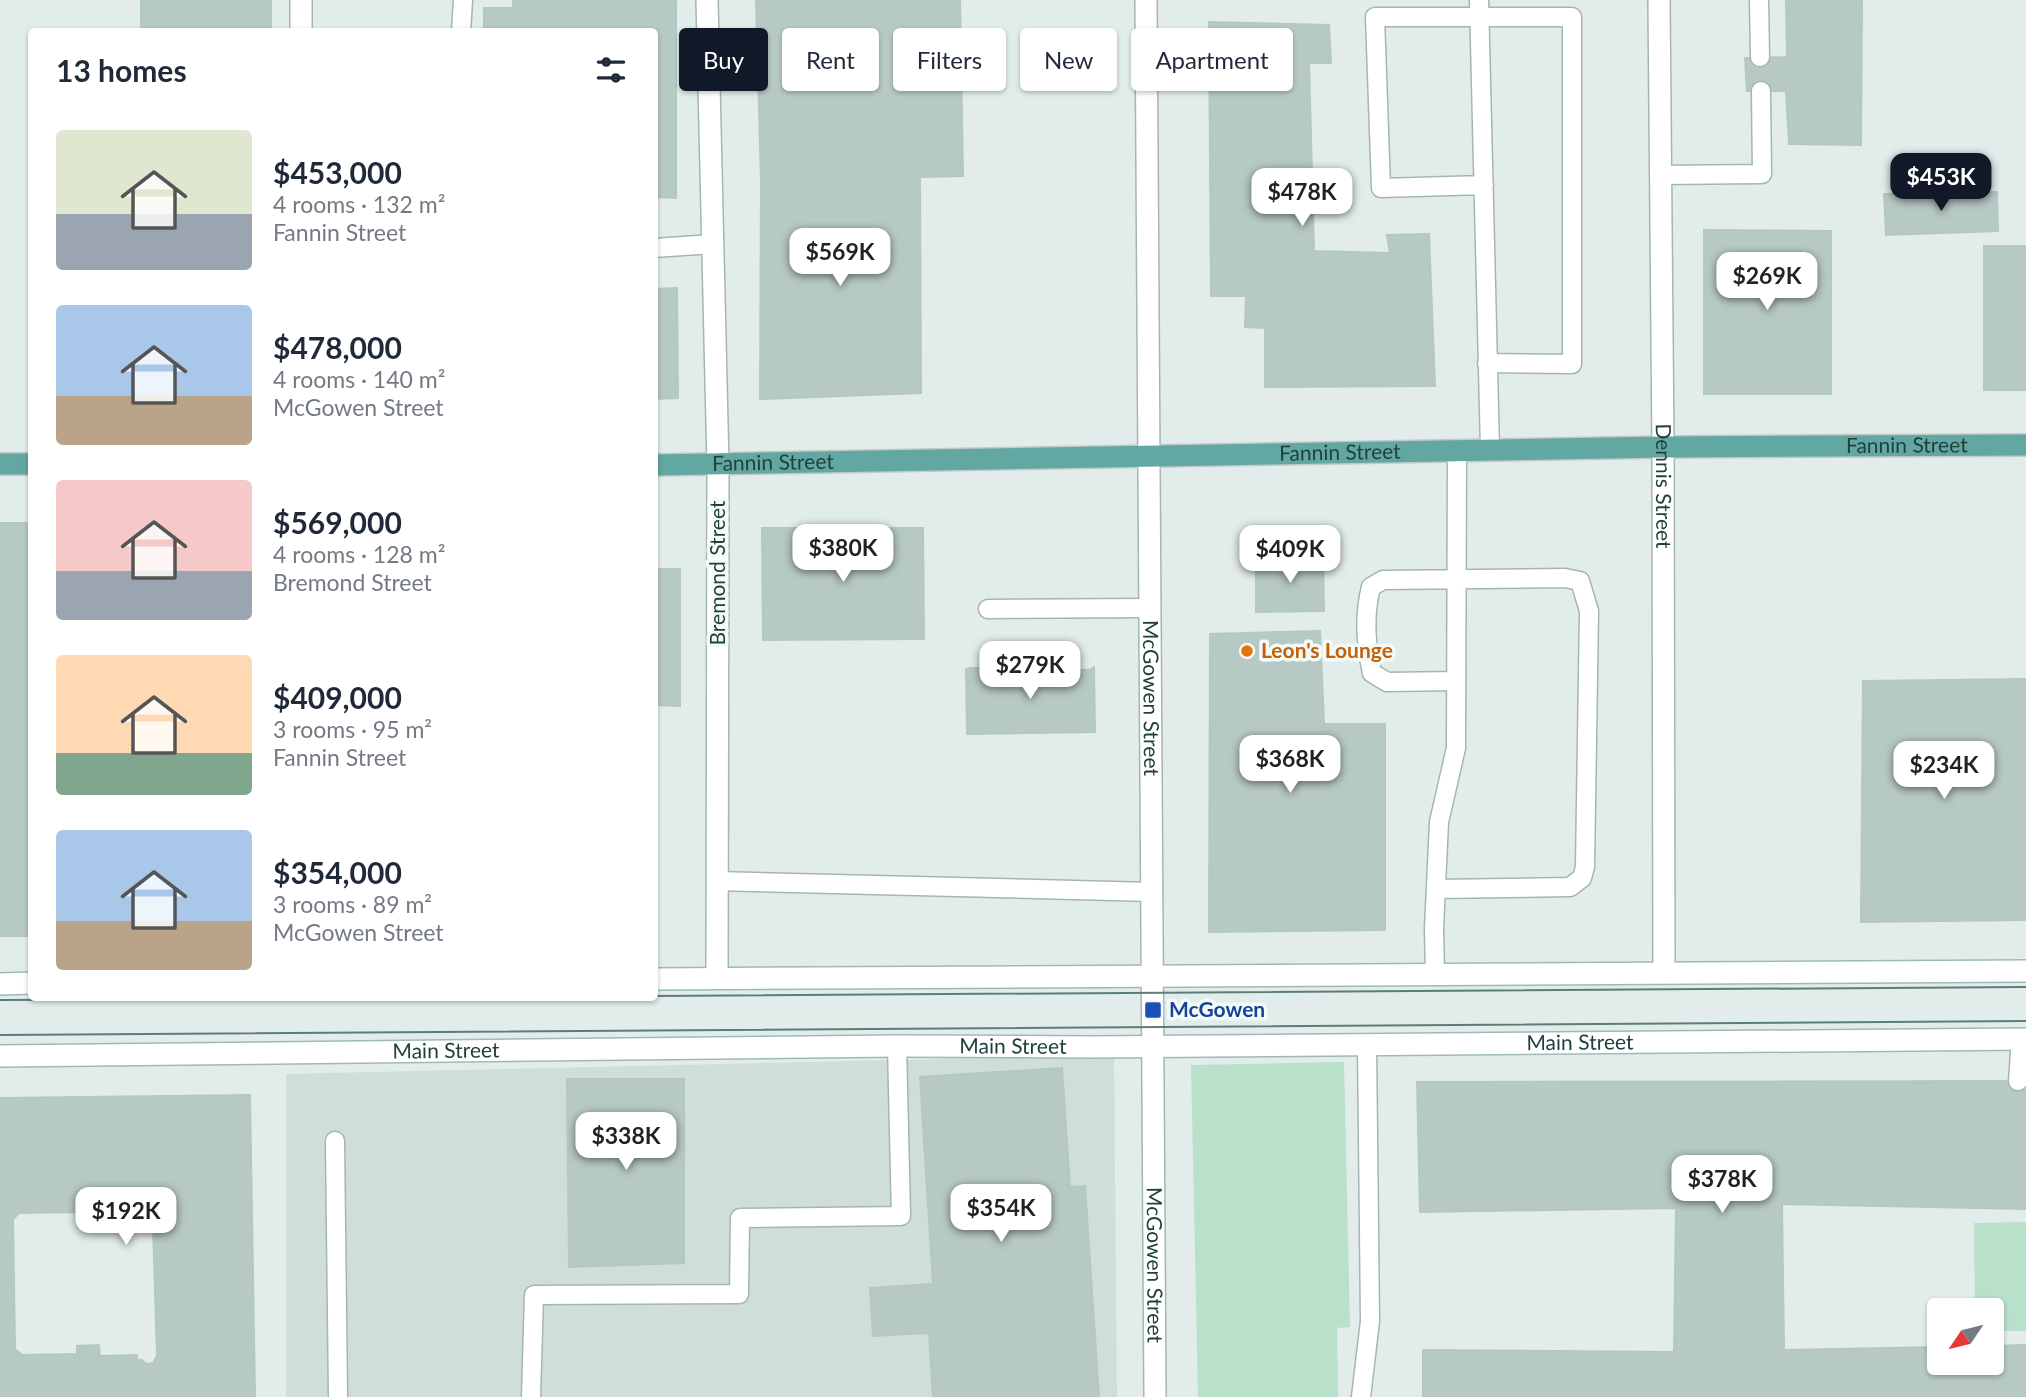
<!DOCTYPE html>
<html lang="en">
<head>
<meta charset="utf-8">
<style>
  :root { --surface:#fff; --page:#f6f6f7; --text:#1f2937; --muted:#747a83; --accent:#111827 }
  body { margin:0; font-family:Lato,sans-serif; background:var(--page); color:var(--text); height:100vh; display:flex; flex-direction:column; font-size:26px; white-space:nowrap }
  * { box-sizing:border-box; margin:0 }
  p { font-size:23px; color:var(--muted) }
  .icon { flex:none; width:38px; height:38px; fill:none; stroke:currentColor; stroke-width:2; stroke-linecap:round; stroke-linejoin:round }
  .map { position:relative; flex:1; overflow:hidden }
  .drawer { position:absolute; left:28px; top:28px; width:630px; height:973px; display:flex; flex-direction:column; background:var(--surface); border-radius:7px; box-shadow:0 2px 5px #0004 }
  .drawer>* { flex:none }
  .hud { position:absolute; left:679px; top:28px; width:665px; height:63px; display:flex; gap:14px }
  .needle { width:46px; rotate:235deg }
  .tools { position:absolute; left:1927px; top:1298px; display:grid; gap:14px }
  .tools a { display:grid; place-items:center; width:77px; height:77px; border-radius:7px; background:var(--surface); box-shadow:0 2px 5px #0004; font-size:35px }
  .price { position:absolute; translate:-50% -60px; padding:0 16px; border-radius:14px; background:#fff; color:#222; font-size:23px; line-height:46px; filter:drop-shadow(0 2px 4px #0008) }
  .price::after { content:''; position:absolute; left:50%; top:42px; width:21px; height:16px; margin-left:-10px; background:inherit; clip-path:polygon(0 0,100% 0,50% 100%) }
  .price.selected { background:var(--accent); color:#fff }
  ul { padding:0; list-style:none }
  li { display:flex; align-items:center; gap:21px; height:175px; padding:0 28px }
  li span { display:grid; place-items:center; flex:none; width:196px; height:140px; border-radius:7px; color:#555 }
  li>.icon { margin-inline-start:auto }
  span .icon { width:84px; height:84px; fill:#fffc; stroke-width:1 }
  li b { font-size:30px }
  h2 { display:flex; justify-content:space-between; align-items:center; height:84px; padding:0 28px; font-size:30px }
  .chip { padding:0 24px; border-radius:7px; background:var(--surface); box-shadow:0 2px 5px #0004; font-size:24px; line-height:63px }
  .chip.selected { background:var(--accent); color:#fff }
  .map>svg:first-child { display:block }
  .built { fill:#d0deda }
  .green { fill:#b9e0cb }
  .building { fill:#b7c9c4; stroke:#b4c8c3; stroke-width:2; fill-rule:evenodd }
  .lines { fill:none; stroke-linecap:round; stroke-linejoin:round }
  .service-casing { stroke:#a4b6b4; stroke-width:21 }
  .minor-casing { stroke:#a4b6b4; stroke-width:24 }
  .tertiary-casing { stroke:#a4b6b4; stroke-width:24 }
  .secondary-casing { stroke:#9fbab6; stroke-width:24 }
  .primary-casing { stroke:#c1cac9; stroke-width:24 }
  .service { stroke:#fff; stroke-width:18 }
  .minor { stroke:#fff; stroke-width:21 }
  .tertiary { stroke:#fff; stroke-width:21 }
  .secondary { stroke:#fff; stroke-width:21 }
  .primary { stroke:#63a7a2; stroke-width:21 }
  .tram { stroke:#5b7c79; stroke-width:2 }
  .food-dot { fill:#e8710a; stroke:#f3faf7; stroke-width:2.5 }
  .transit-dot { fill:#1a4fb4; stroke:#f3faf7; stroke-width:2.5 }
  .labels { text-anchor:middle; stroke-width:7; stroke-linejoin:round; paint-order:stroke }
  .street-label { font-size:21px; fill:#20403e; stroke:#f3faf7 }
  .food-label { font-size:21px; font-weight:bold; fill:#c56008; stroke:#f3faf7; text-anchor:start }
  .transit-label { font-size:21px; font-weight:bold; fill:#164399; stroke:#f3faf7; text-anchor:start }
</style>
</head>
<body>
<div class="map">
<svg width="2026" height="1397" viewBox="0 0 2026 1397">
  <rect width="100%" height="100%" fill="#e2edeb"/>
  <path class="built" d="M1114 1055 1117 1397H286V1074Z"/>
  <path class="green" d="M1344 1062 1350 1327 1337 1328 1338 1397H1198L1191 1065Z
    M2026 1222V1331H1992V1311H1975L1974 1223Z"/>
  <path class="building" d="M141 0H271V32H141Z
    M513 0H676V198L654 197V32H514Z
    M756 0H960L963 176 761 181Z
    M1786 0H1862L1861 145 1789 144 1786 91H1747L1745 58 1787 57Z
    M484 8H512V32H484Z
    M1209 22 1329 25 1331 63H1309L1314 251 1390 253 1387 235 1429 234 1435 386 1265 387V328L1245 327 1246 296H1211Z
    M920 177 921 393 760 399 761 181Z
    M1997 192 1998 231 1886 235 1884 194Z
    M1704 230 1831 231V394H1704Z
    M1984 246H2026V390H1984Z
    M677 288 678 398 654 399V289Z
    M0 523H32V936H0Z
    M762 528H923L924 639 763 640Z
    M1323 557 1324 611 1256 612V558Z
    M654 569H680V706L654 705Z
    M1320 631 1324 724H1385V930L1209 932 1210 634Z
    M1094 667 1095 732 967 734 966 669 971 668 1090 670Z
    M2026 679V920L1861 922 1863 681Z
    M1062 1068 1070 1187 1085 1186 1099 1397H933L929 1333 873 1336 870 1288 933 1284 920 1077Z
    M567 1079H684V1263L569 1267Z
    M2026 1081V1209L1782 1204 1784 1350 1939 1347V1363H1992V1346L2026 1345V1397H1423V1350L1674 1352 1676 1208 1420 1212 1417 1082Z
    M250 1095 255 1397H0V1098ZM80 1212V1223L102 1222V1215H140L153 1227 157 1356 153 1363 146 1364 142 1360H137V1355L100 1356 99 1345 77 1346V1354L22 1355 15 1349 13 1219 19 1213Z"/>
  <g class="lines">
    <g class="service-casing">
      <path id="service" d="M1479 0 1490 450
        M1759 0 1760 57
        M461 32 463 0
        M1660 175 1762 174 1761 91
        M1484 185 1381 188 1375 17H1572V364L1487 363
        M654 248 713 244
        M988 609 1150 608
        M717 881 1152 892
        M1437 889 1570 887 1582 878 1585 867 1589 611 1580 581 1565 578 1383 580 1371 587C1364 614 1366 646 1372 673L1387 682 1456 681
        M1435 975 1434 928 1439 822 1456 748 1457 451
        M2018 1081 2021 1039
        M335 1141 338 1397
        M531 1397 534 1295 739 1294 740 1218 901 1216 897 1046
        M1361 1397 1370 1321 1367 1044"/>
    </g>
    <g class="minor-casing">
      <g id="minor">
        <path d="M707 0 718 466 717 978"/>
        <path id="s1" d="M1659 0 1663 447 1664 973"/>
        <path d="M301 32V0"/>
      </g>
    </g>
    <g class="tertiary-casing">
      <g id="tertiary">
        <path id="s2" d="M1146 0 1155 1397"/>
      </g>
    </g>
    <g class="secondary-casing">
      <g id="secondary">
        <path d="M654 979 2026 971"/>
        <path d="M0 984 32 983"/>
        <path id="s3" d="M0 1056 897 1046 1093 1047 2026 1039"/>
      </g>
    </g>
    <g class="primary-casing">
      <g id="primary">
        <path d="M0 464H32"/>
        <path id="s4" d="M654 465 1663 447 2026 445"/>
      </g>
    </g>
    <use href="#service" class="service"/>
    <use href="#minor" class="minor"/>
    <use href="#tertiary" class="tertiary"/>
    <use href="#secondary" class="secondary"/>
    <use href="#primary" class="primary"/>
    <path class="tram" d="M654 996 2026 987
      M0 1000 458 998
      M0 1035 2026 1021"/>
  </g>
  <circle class="food-dot" cx="1247" cy="651" r="7"/>
  <rect class="transit-dot" x="1144" y="1001" width="18" height="18" rx="3.5"/>
  <g class="labels">
    <g class="street-label">
      <text dy="7" stroke="none"><textPath href="#s4" startOffset="1253">Fannin Street</textPath></text>
      <text dy="7" stroke="none"><textPath href="#s4" startOffset="686">Fannin Street</textPath></text>
      <text dy="7" stroke="none"><textPath href="#s4" startOffset="119">Fannin Street</textPath></text>
      <text dy="7" stroke="none"><textPath href="#s1" startOffset="486">Dennis Street</textPath></text>
      <text transform="translate(718 573) rotate(-90)" y="7">Bremond Street</text>
      <text dy="7" stroke="none"><textPath href="#s2" startOffset="698">McGowen Street</textPath></text>
      <text dy="7" stroke="none"><textPath href="#s3" startOffset="1580">Main Street</textPath></text>
      <text dy="7" stroke="none"><textPath href="#s3" startOffset="1013">Main Street</textPath></text>
      <text dy="7" stroke="none"><textPath href="#s3" startOffset="446">Main Street</textPath></text>
      <text dy="7" stroke="none"><textPath href="#s2" startOffset="1265">McGowen Street</textPath></text>
    </g>
    <g class="food-label">
      <text x="1261" y="658">Leon's Lounge</text>
    </g>
    <g class="transit-label">
      <text x="1169" y="1017">McGowen</text>
    </g>
  </g>
</svg>
<div class="tools">
<a><svg class="needle" viewBox="-14 -14 28 28"><path d="M0-13l5 13h-10z" fill="#e53935"/><path d="M0 13l5-13h-10z" fill="#747a83"/></svg></a>
</div>
<b class="price selected" style="left:1941px;top:213px">$453K</b>
<b class="price" style="left:1302px;top:228px">$478K</b>
<b class="price" style="left:840px;top:288px">$569K</b>
<b class="price" style="left:1767px;top:312px">$269K</b>
<b class="price" style="left:843px;top:584px">$380K</b>
<b class="price" style="left:1290px;top:585px">$409K</b>
<b class="price" style="left:1030px;top:701px">$279K</b>
<b class="price" style="left:1290px;top:795px">$368K</b>
<b class="price" style="left:1944px;top:801px">$234K</b>
<b class="price" style="left:626px;top:1172px">$338K</b>
<b class="price" style="left:1722px;top:1215px">$378K</b>
<b class="price" style="left:1001px;top:1244px">$354K</b>
<b class="price" style="left:126px;top:1247px">$192K</b>
<div class="hud">
<a class="chip selected">Buy</a>
<a class="chip">Rent</a>
<a class="chip">Filters</a>
<a class="chip">New</a>
<a class="chip">Apartment</a>
</div>
<section class="drawer">
<h2>13 homes<svg class="icon" aria-label="filters" viewBox="0 0 24 24"><path d="M4 7h16M4 17h16"/><circle cx="9" cy="7" r="2"/><circle cx="15" cy="17" r="2"/></svg></h2>
<ul>
<li><span style="background:linear-gradient(#dfe7d0 60%,#9aa5b1 0)"><svg class="icon" aria-label="home" viewBox="0 0 24 24"><path d="M3 11l9-7 9 7M6 9v11h12V9"/></svg></span><div><b>$453,000</b><p>4 rooms · 132 m²</p><p>Fannin Street</p></div></li>
<li><span style="background:linear-gradient(#a9c7e8 65%,#b9a48a 0)"><svg class="icon" aria-label="home" viewBox="0 0 24 24"><path d="M3 11l9-7 9 7M6 9v11h12V9"/></svg></span><div><b>$478,000</b><p>4 rooms · 140 m²</p><p>McGowen Street</p></div></li>
<li><span style="background:linear-gradient(#f6c9c9 65%,#9aa5b1 0)"><svg class="icon" aria-label="home" viewBox="0 0 24 24"><path d="M3 11l9-7 9 7M6 9v11h12V9"/></svg></span><div><b>$569,000</b><p>4 rooms · 128 m²</p><p>Bremond Street</p></div></li>
<li><span style="background:linear-gradient(#ffd9b3 70%,#7fa58c 0)"><svg class="icon" aria-label="home" viewBox="0 0 24 24"><path d="M3 11l9-7 9 7M6 9v11h12V9"/></svg></span><div><b>$409,000</b><p>3 rooms · 95 m²</p><p>Fannin Street</p></div></li>
<li><span style="background:linear-gradient(#a9c7e8 65%,#b9a48a 0)"><svg class="icon" aria-label="home" viewBox="0 0 24 24"><path d="M3 11l9-7 9 7M6 9v11h12V9"/></svg></span><div><b>$354,000</b><p>3 rooms · 89 m²</p><p>McGowen Street</p></div></li>
</ul>
</section>
</div>
</body>
</html>
